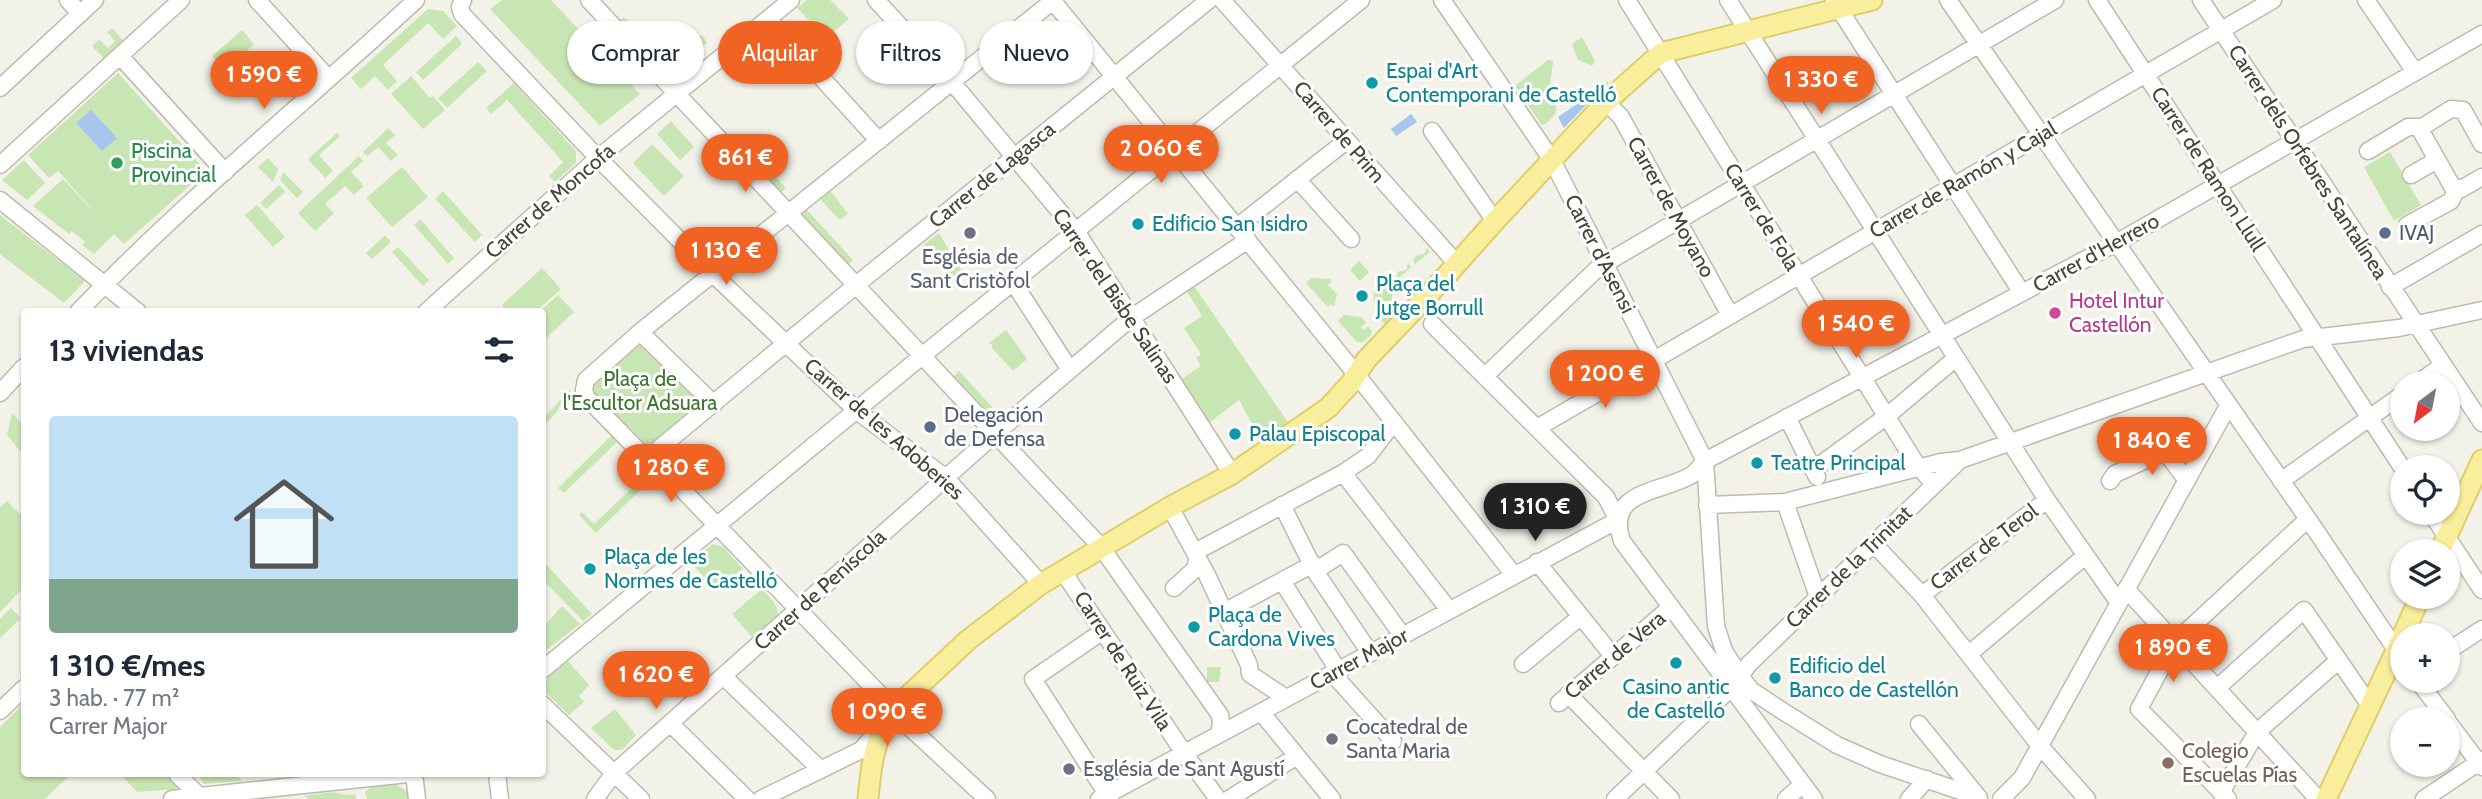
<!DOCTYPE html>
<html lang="es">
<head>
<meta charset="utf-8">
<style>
  :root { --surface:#fff; --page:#f6f6f7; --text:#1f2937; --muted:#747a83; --accent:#f06323 }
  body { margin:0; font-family:Cabin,sans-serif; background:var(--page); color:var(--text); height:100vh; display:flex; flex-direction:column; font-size:26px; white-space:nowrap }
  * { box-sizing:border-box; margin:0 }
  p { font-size:23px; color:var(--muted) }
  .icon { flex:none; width:38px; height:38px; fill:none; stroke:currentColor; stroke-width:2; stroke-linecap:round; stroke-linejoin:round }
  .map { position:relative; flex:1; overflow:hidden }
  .drawer { position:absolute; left:21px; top:308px; width:525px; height:469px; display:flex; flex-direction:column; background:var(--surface); border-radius:7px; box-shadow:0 2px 5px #0004 }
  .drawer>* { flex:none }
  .top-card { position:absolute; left:567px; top:21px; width:665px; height:63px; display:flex; gap:14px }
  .needle { width:46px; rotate:212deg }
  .controls { position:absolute; left:2390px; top:371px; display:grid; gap:14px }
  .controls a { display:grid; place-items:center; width:70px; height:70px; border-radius:50%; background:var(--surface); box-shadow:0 2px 5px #0004; font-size:35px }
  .price { position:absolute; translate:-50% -60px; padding:0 16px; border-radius:24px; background:var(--accent); color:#fff; font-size:23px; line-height:46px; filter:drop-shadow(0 2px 4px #0008) }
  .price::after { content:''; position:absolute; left:50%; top:42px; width:21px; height:16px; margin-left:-10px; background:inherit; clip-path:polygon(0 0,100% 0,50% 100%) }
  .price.active { background:#222; color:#fff }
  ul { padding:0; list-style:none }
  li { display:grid; align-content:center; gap:14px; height:371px; padding:0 28px }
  li span { display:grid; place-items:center; height:217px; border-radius:7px; color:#555 }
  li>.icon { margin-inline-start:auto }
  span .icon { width:126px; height:126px; fill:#fffc; stroke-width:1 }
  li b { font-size:30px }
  h2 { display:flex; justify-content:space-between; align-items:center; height:84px; padding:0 28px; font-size:30px }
  .chip { padding:0 24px; border-radius:32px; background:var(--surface); box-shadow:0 2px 5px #0004; font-size:24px; line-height:63px }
  .chip.active { background:var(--accent); color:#fff }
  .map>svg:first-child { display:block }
  .green { fill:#c7e6b3 }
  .water { fill:#a8c5ed }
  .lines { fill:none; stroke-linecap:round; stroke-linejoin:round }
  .minor-casing { stroke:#bebbab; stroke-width:19 }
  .major-casing { stroke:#dece6b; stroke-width:23 }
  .minor { stroke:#fff; stroke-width:16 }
  .major { stroke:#f9ee9b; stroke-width:19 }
  .culture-dot { fill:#0f9aa8; stroke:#fff; stroke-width:2.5 }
  .leisure-dot { fill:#2e9e5b; stroke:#fff; stroke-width:2.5 }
  .worship-dot { fill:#6b7280; stroke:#fff; stroke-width:2.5 }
  .service-dot { fill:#5c6f8a; stroke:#fff; stroke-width:2.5 }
  .hotel-dot { fill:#d1479c; stroke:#fff; stroke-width:2.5 }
  .education-dot { fill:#8d6e63; stroke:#fff; stroke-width:2.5 }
  .labels { text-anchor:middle; stroke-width:6; stroke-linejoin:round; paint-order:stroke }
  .culture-label { font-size:21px; fill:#0d838f; stroke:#fff; text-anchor:start }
  .street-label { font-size:21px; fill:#464337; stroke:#fff }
  .leisure-label { font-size:21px; fill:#27864d; stroke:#fff; text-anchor:start }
  .service-label { font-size:21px; fill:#4e5e75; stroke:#fff; text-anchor:start }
  .worship-label { font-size:21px; fill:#5b616d; stroke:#fff; text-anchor:start }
  .hotel-label { font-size:21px; fill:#b23c85; stroke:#fff; text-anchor:start }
  .park-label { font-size:21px; fill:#3d762d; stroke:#fff }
  .education-label { font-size:21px; fill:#785e54; stroke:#fff; text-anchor:start }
</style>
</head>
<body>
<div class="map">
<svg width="2482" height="799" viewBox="0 0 2482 799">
  <rect width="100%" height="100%" fill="#f3f2e8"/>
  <path class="green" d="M502 0H551L640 94 600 126 490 9Z
    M807 0H830L849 19 826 38 797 8Z
    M428 9 443 11 457 26 443 39 428 23 383 65 397 81 388 90 375 76 361 89 351 78Z
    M624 17 650 43 642 51 617 24Z
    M682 23 693 34 703 36 707 43 696 51 676 29Z
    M112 28 124 42 105 59 92 46 99 39 108 48 115 41 107 32Z
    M242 30 254 44 225 70 212 56Z
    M456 36 462 44 423 80 416 72Z
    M1582 37 1595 61 1592 66 1578 60 1572 44Z
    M1549 59 1553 62 1549 95H1541L1540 99H1555C1558 113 1555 116 1544 125L1541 124 1515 86Z
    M478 62 487 71 447 108 438 98Z
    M118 73 206 171 124 244 114 234 94 254 82 245 85 242 72 231 69 234 33 206 63 179 100 218 58 171 49 178 28 155Z
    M411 76 430 98 433 96 445 110 423 129 391 94Z
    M1608 82 1609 86 1587 104 1583 100 1601 83Z
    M514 83 576 151V163L555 182 549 176 563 162 507 100 491 114 486 108Z
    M671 121 694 147 680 160 657 134Z
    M388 128 395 135 386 143 398 155 391 161 378 147 367 156 363 152Z
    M337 133 340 136 319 155 333 171 325 178 308 159Z
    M736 136 786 188 778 196 729 143Z
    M652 144 684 176 664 196 633 163Z
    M2390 152 2421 205 2394 221 2364 167Z
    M359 156 363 161 351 172 364 186 354 195 345 186 325 204 334 213 315 231 298 213Z
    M268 158 278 169 273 182 258 167Z
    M24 160 45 183 27 200 2 180Z
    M402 167 428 197 392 227 366 198Z
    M283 172 303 192 297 198 280 180Z
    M279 185 285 192 266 209 260 203Z
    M830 190 848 214 840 220 821 200Z
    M443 191 482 235 475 242 435 199Z
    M257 205 285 237 273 247 245 215Z
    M807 210 853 260 846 267 799 218Z
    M0 215 85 281 64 303 0 254Z
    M420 219 454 258 448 264 414 225Z
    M939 233 963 273 953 281 921 247Z
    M385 235 391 242 372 259 366 253Z
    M398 247 429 280 423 286 392 252Z
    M1427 248 1430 252C1391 284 1391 279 1391 330 1377 317 1372 311 1374 292L1389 279 1396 278 1398 272 1406 270 1408 263 1411 267 1415 264 1413 259 1418 255 1424 254Z
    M1359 261 1369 272 1360 281 1350 270Z
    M542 268 561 289 536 311H508L502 305Z
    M1312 278 1330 279 1332 281 1328 285 1337 294 1334 307 1331 304 1328 307 1306 283Z
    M1194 286 1290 425 1263 444 1239 400 1206 425 1180 380 1201 366 1196 358 1201 354 1184 328 1202 316 1186 290Z
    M558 295 574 312 543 341 542 312 540 311Z
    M1344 315 1362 317 1366 323 1361 327 1363 330 1368 326 1372 331 1371 335 1363 342H1357L1338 321Z
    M1006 330 1027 359 1013 371 991 347 993 345 989 343Z
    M640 341 702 406 652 449 589 389Z
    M959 371 994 409 986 416 951 379Z
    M570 390 574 395 568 402 560 405 557 412 543 427V418Z
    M12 413 24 426V456L7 435Z
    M612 435 618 441 564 493 558 488Z
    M649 472 654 477 596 533 579 515 582 512 594 524Z
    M7 501 24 518V587L0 612V507Z
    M713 544 723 547 743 569 729 581 724 577 712 587 690 561Z
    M543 561 592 614 583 621 543 580Z
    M762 589C789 617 778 615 753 638L732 614Z
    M562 606 580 624 543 653V627Z
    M11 608 21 618 0 638V619Z
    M568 661 589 685 579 696 584 702 569 715 546 693 544 684 549 676Z
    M1207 667H1221L1219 682H1207Z
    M24 703V774H71L45 799H0V727Z
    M615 709 636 735 622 750H614L591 728Z
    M120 774H168L179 785 177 789 137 792Z
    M203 774H236L242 781 204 784 199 777Z
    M397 785 408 792V799H367L365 792 373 786Z
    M334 792 345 795 354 794 357 797 355 799H309L304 796Z"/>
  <path class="water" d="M1583 100 1587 104 1564 128 1558 117Z
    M91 110 117 138 102 151 76 123Z
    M1411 114 1417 122 1396 136 1391 129Z"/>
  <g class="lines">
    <g class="minor-casing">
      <path id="minor" d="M68 0 80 14
        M257 0 328 78
        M463 0 460 7 462 14 598 158 713 274 857 411 946 478 1041 584
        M589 0 1101 547 1220 715 1221 724 1219 733
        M876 0 952 82 1076 231 1232 474
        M1052 0 1356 374 1514 575
        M1222 0 1457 264
        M1442 0 1552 160 1705 461 1716 626 1724 651 1741 677 1751 690 1784 712 1837 745 1880 764 1978 797
        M1627 0 1915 462 1934 485
        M1728 0 2047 500 2119 603
        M1948 0 2308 519 2403 660
        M2097 0 2403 469
        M2201 0 2482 423
        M2366 0 2415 72
        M1834 1 2022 293
        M768 19 879 141
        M120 56 225 172
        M0 88 95 0
        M1606 102 1621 117 1730 315
        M2422 127V133L2452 186 2461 189 2482 177
        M1432 131 1495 221
        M2368 151 2408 127H2422L2451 109 2463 110 2482 144
        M0 165 181 0
        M2411 175 2437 160
        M1297 179 1351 239
        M0 200 138 312
        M2407 225 2451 201 2457 188
        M1237 227 1346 141
        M1013 282 1070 370
        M2390 287 2482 234
        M78 312C184 201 304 104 416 0
        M426 312 598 158 791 0
        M1432 324 1606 497 1618 520
        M640 332 1054 0
        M1485 376 1599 267 2055 0
        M2418 383 2443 365
        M0 393 24 367
        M714 404 640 332 586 380 584 390 586 397 639 451 650 456 894 709
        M1787 417 1817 477
        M1537 428 2273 0
        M650 456 872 272 1209 0
        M1813 470 1887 416 1956 358
        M1343 473 1449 610
        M2110 481 2115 474 2165 451 2187 481
        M2281 481 2403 394
        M1785 502 1818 597
        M1282 505 1315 571 1370 653
        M1707 505 1785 502 1941 462 1960 460 2303 339 2399 328 2482 310
        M1170 507 1207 575 1249 665 1250 674 1286 698
        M2431 513 2482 590
        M1873 543 1922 595 2040 746 2087 799
        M1195 552 1343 473 1368 456 1394 422
        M1537 562 1613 656
        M1062 570 1184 753 1218 799
        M1315 571 1343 553 1402 635
        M1282 581 1338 670
        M1174 588 1195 569 1198 557
        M2126 589 2318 799
        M1922 595 2047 500
        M1224 612 1313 564
        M1103 631 1033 679 1110 799
        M2448 651 2482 629
        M1969 654 2085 556
        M1523 664 1580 617
        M542 670 939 342 1361 0
        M1332 673 1393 741
        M723 676 821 770
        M2418 681 2447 719
        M2217 688 2304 610 2369 704
        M1568 694 1671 799
        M1559 703 1671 607
        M542 704 641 799
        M0 711 24 688
        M892 711 987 799
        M1261 712 1332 799
        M2448 722 2482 767
        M670 723 747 799
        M1919 724 1979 798
        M177 774 199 796
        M414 774 417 799
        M497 774 500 799
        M2221 793 2257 732 2339 660
        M172 799 408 774
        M595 799 614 773 995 434 1131 318 1248 240
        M761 799 861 750 881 727
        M1099 799 1618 520
        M1229 799 1297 756
        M1615 799 1731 688 1749 664 1960 460
        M1786 799 1803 784
        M1814 799 1622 541C1605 491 1659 493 1690 476 1696 473 1700 466 1705 461L2116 243 2482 34
        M1909 799 1927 779
        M2001 799 2022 778 2228 406
        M2228 799 2139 709 2175 642 2308 519
        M2424 799 2482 760"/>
    </g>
    <g class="major-casing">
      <path id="major" d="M2440 551 2482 460
        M2403 635 2420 597
        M868 799C871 766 874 737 894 709L968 640 1041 584 1170 507 1232 474 1328 408 1351 383 1366 360 1446 276 1495 221 1606 102 1661 53 1872 0
        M2326 799 2403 636"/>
    </g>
    <use href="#minor" class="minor"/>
    <use href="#major" class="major"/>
  </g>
  <g class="culture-dot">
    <circle cx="1372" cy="83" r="7"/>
    <circle cx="1138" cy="224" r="7"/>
    <circle cx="1362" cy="296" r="7"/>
    <circle cx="1235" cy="434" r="7"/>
    <circle cx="1757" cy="463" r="7"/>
    <circle cx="590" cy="569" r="7"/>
    <circle cx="1194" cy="627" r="7"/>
    <circle cx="1676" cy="663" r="7"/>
    <circle cx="1775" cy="678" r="7"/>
  </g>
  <circle class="leisure-dot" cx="117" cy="163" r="7"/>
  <g class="worship-dot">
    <circle cx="970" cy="233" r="7"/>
    <circle cx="1332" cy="739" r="7"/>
    <circle cx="1069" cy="769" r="7"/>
  </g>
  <g class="service-dot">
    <circle cx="2385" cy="233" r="7"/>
    <circle cx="930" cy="427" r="7"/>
  </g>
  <circle class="hotel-dot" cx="2055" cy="313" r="7"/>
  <circle class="education-dot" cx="2168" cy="763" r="7"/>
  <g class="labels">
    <g class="culture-label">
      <text x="1386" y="78">Espai d'Art<tspan x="1386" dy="24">Contemporani de Castelló</tspan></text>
      <text x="1152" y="231">Edificio San Isidro</text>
      <text x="1376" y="291">Plaça del<tspan x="1376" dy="24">Jutge Borrull</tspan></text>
      <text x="1249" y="441">Palau Episcopal</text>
      <text x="1771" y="470">Teatre Principal</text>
      <text x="604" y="564">Plaça de les<tspan x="604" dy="24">Normes de Castelló</tspan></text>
      <text x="1208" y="622">Plaça de<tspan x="1208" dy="24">Cardona Vives</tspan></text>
      <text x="1789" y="673">Edificio del<tspan x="1789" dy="24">Banco de Castellón</tspan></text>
      <text x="1676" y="694" text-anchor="middle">Casino antic<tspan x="1676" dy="24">de Castelló</tspan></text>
    </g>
    <g class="street-label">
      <text transform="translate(1339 132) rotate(49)" y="7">Carrer de Prim</text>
      <text transform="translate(2308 162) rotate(57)" y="7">Carrer dels Orfebres Santalínea</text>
      <text transform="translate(2208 169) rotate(57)" y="7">Carrer de Ramon Llull</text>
      <text transform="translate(992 175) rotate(-39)" y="7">Carrer de Lagasca</text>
      <text transform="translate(1963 180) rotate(-30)" y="7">Carrer de Ramón y Cajal</text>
      <text transform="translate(550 201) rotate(-41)" y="7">Carrer de Moncofa</text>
      <text transform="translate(1671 207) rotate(61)" y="7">Carrer de Moyano</text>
      <text transform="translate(1762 217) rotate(58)" y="7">Carrer de Fola</text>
      <text transform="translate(2096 253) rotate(-29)" y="7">Carrer d'Herrero</text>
      <text transform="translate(1600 254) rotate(63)" y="7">Carrer d'Asensi</text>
      <text transform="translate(1115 296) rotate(56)" y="7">Carrer del Bisbe Salinas</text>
      <text transform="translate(884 429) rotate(41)" y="7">Carrer de les Adoberies</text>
      <text transform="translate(1984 547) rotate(-37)" y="7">Carrer de Terol</text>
      <text transform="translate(1849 567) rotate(-44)" y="7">Carrer de la Trinitat</text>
      <text transform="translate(820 590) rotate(-42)" y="7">Carrer de Peníscola</text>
      <text transform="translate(1615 655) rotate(-40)" y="7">Carrer de Vera</text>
      <text transform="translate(1359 659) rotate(-28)" y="7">Carrer Major</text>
      <text transform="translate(1123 661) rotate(57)" y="7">Carrer de Ruiz Vila</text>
    </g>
    <g class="leisure-label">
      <text x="131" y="158">Piscina<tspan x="131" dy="24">Provincial</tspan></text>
    </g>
    <g class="service-label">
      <text x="2399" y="240">IVAJ</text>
      <text x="944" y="422">Delegación<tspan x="944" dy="24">de Defensa</tspan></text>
    </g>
    <g class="worship-label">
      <text x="970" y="264" text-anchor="middle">Església de<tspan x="970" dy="24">Sant Cristòfol</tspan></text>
      <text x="1346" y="734">Cocatedral de<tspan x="1346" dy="24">Santa Maria</tspan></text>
      <text x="1083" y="776">Església de Sant Agustí</text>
    </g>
    <g class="hotel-label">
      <text x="2069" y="308">Hotel Intur<tspan x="2069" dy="24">Castellón</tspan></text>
    </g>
    <g class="park-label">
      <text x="640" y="386">Plaça de<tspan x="640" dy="24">l'Escultor Adsuara</tspan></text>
    </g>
    <g class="education-label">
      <text x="2182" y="758">Colegio<tspan x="2182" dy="24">Escuelas Pías</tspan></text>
    </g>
  </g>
</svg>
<div class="controls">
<a><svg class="needle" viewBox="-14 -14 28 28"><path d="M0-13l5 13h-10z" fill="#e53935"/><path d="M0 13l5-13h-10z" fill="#747a83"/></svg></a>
<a><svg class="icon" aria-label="locate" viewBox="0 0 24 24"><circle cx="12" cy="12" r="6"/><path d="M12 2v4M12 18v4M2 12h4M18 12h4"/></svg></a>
<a><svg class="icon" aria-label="layers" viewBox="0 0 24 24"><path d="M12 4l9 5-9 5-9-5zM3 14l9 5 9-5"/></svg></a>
<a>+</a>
<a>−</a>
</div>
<b class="price" style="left:264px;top:111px">1 590 €</b>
<b class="price" style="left:1821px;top:116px">1 330 €</b>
<b class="price" style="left:1161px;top:185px">2 060 €</b>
<b class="price" style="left:745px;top:194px">861 €</b>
<b class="price" style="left:726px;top:287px">1 130 €</b>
<b class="price" style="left:1856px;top:360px">1 540 €</b>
<b class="price" style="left:1605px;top:410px">1 200 €</b>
<b class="price" style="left:2152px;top:477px">1 840 €</b>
<b class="price" style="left:671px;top:504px">1 280 €</b>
<b class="price active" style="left:1535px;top:543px">1 310 €</b>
<b class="price" style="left:2173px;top:684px">1 890 €</b>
<b class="price" style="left:656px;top:711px">1 620 €</b>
<b class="price" style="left:887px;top:748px">1 090 €</b>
<div class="top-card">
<a class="chip">Comprar</a>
<a class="chip active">Alquilar</a>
<a class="chip">Filtros</a>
<a class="chip">Nuevo</a>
</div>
<section class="drawer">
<h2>13 viviendas<svg class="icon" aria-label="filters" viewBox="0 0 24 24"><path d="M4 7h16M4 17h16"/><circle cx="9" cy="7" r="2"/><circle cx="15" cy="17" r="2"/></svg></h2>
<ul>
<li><span style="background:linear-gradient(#bfe0f5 75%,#7fa58c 0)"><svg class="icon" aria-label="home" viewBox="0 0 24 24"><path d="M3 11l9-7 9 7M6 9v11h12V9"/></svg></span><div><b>1 310 €/mes</b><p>3 hab. · 77 m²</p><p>Carrer Major</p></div></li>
</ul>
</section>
</div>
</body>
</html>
